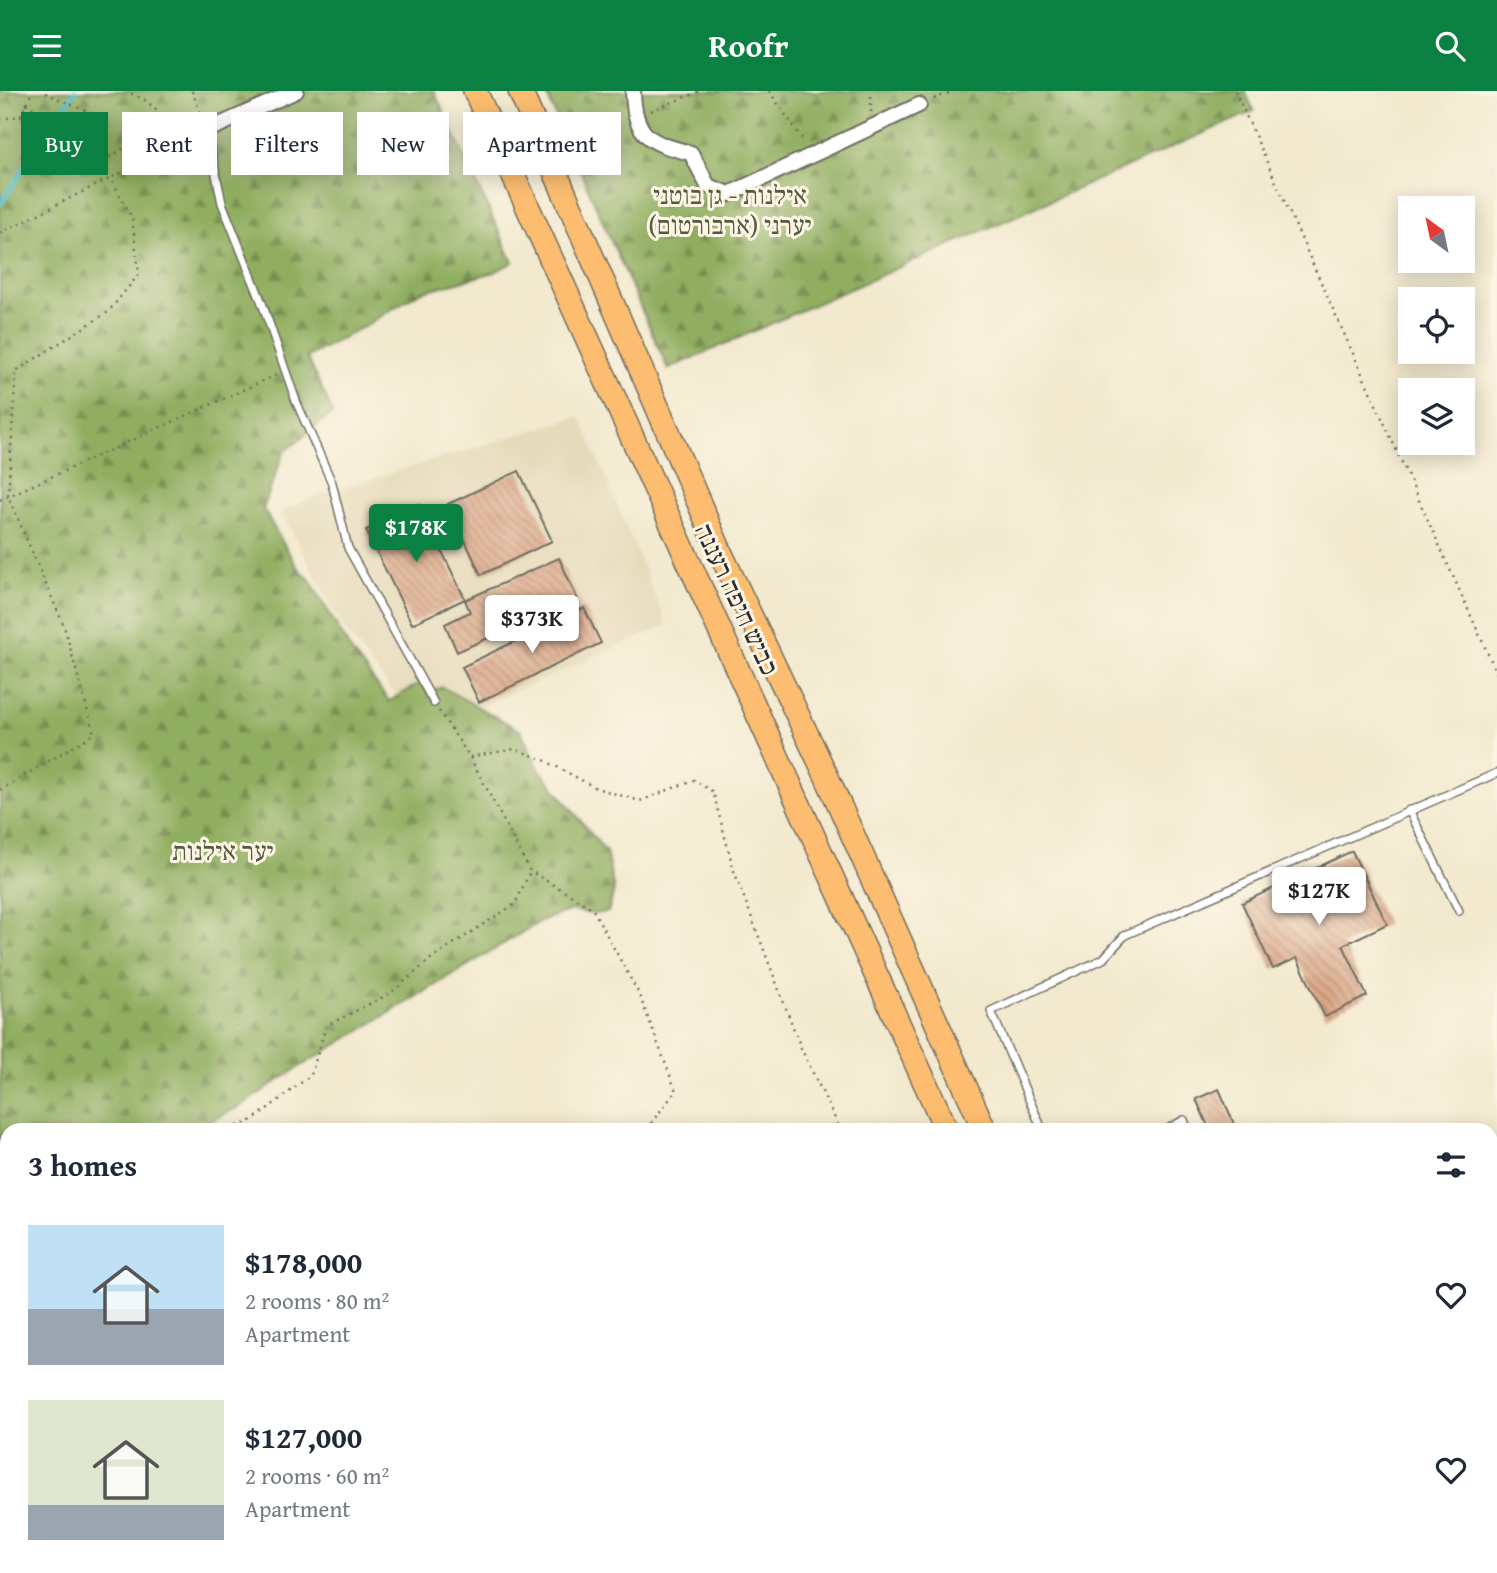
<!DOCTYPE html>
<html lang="en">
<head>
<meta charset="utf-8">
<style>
  :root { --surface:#fff; --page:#f2f2f3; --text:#1f2937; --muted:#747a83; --accent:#0b8043 }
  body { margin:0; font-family:"Gentium Book Plus","Frank Ruhl Libre",serif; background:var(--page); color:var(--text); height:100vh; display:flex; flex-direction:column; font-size:26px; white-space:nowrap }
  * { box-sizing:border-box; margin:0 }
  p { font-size:23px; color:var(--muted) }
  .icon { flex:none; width:38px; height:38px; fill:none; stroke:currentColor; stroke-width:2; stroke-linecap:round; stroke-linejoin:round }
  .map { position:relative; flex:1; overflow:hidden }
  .panel { position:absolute; left:0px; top:1032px; width:1498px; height:450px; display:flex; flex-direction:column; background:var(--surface); border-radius:21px 21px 0 0; box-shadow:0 4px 18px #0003 }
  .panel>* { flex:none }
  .hud { position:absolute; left:21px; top:21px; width:700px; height:63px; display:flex; gap:14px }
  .needle { width:46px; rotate:327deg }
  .controls { position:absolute; left:1398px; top:105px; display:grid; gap:14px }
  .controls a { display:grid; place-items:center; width:77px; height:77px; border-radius:0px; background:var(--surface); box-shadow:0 4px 18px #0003; font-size:35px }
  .price { position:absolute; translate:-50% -60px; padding:0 16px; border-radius:7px; background:#fff; color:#222; font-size:23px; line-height:46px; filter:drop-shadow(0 2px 4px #0008) }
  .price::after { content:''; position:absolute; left:50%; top:42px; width:21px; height:16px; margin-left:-10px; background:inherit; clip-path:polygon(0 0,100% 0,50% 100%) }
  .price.on { background:var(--accent); color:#fff }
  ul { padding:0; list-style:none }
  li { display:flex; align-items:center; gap:21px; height:175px; padding:0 28px }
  li span { display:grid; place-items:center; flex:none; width:196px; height:140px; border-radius:0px; color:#555 }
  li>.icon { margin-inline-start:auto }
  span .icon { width:84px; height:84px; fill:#fffc; stroke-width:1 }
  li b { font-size:30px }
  h2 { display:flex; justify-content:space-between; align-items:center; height:84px; padding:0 28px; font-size:30px }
  .tag { padding:0 24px; border-radius:0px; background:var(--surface); box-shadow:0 4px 18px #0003; font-size:24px; line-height:63px }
  .tag.on { background:var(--accent); color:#fff }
  header { display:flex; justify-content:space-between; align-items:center; height:91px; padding:0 28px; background:var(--accent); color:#fff; font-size:32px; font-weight:700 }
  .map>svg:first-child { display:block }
  .built { fill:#e6daba }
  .forest { fill:url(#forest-firs); stroke:#5e6c46; stroke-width:2 }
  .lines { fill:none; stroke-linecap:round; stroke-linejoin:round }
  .stream { stroke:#50bec8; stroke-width:5 }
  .building { fill:url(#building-back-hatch) }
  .service-casing { stroke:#716e64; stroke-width:10 }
  .minor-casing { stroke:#716e64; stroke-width:18 }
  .trunk-casing { stroke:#716e64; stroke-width:26 }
  .path { stroke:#716e64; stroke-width:2.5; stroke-dasharray:2 5; stroke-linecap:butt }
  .service { stroke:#fff; stroke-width:7 }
  .minor { stroke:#fff; stroke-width:14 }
  .trunk { stroke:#fcbd6f; stroke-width:23 }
  .labels { text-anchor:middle; stroke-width:6; stroke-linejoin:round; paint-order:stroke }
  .park-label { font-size:26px; fill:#545b3f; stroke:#fcf5e5 }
  .street-label { font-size:26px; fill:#2b2b2b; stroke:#fcf5e5 }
</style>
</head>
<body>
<header><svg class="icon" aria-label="menu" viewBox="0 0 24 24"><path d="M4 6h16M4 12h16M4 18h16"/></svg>Roofr<svg class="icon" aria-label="search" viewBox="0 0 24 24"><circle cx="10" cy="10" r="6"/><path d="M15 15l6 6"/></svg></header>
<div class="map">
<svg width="1497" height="1482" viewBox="0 0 1497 1482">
  <defs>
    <pattern id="forest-firs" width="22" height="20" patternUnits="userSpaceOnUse" patternTransform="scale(1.75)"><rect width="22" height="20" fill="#90ae61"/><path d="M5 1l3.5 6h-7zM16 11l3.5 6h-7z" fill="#768e50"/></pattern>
    <pattern id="building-back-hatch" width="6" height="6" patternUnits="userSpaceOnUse" patternTransform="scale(1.75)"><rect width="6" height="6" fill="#dba787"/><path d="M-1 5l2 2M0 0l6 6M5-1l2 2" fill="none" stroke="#b2886f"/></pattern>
  </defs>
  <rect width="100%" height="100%" fill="#fcf5e5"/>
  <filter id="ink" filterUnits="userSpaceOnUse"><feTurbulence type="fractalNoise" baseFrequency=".0143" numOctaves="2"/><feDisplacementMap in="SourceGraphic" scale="14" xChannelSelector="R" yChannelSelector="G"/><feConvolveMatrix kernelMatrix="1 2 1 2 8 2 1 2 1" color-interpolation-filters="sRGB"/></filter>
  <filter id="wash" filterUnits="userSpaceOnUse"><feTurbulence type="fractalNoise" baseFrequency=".00686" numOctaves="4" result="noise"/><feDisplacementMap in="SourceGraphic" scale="28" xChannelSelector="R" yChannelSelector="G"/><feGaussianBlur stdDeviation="1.57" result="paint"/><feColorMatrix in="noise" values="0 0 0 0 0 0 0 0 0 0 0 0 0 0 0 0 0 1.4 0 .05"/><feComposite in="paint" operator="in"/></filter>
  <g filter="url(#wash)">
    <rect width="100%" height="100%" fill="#f2e9ce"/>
    <path class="built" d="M580 325 667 534 423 640 342 535 281 420 319 404Z"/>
    <path class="forest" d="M0 0H434L513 171 495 181 420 201 365 235 307 266 333 322 284 361 263 418 297 476 310 489 351 560 389 610 422 591 427 602 442 596 521 640 539 678 606 761 614 799 608 821 592 823 571 819 541 830 293 980 239 1016 192 1039 7 1040V1181L0 1180Z
      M545 0H1245L1254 20 668 278Z"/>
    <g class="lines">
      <path class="stream" d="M0 113 75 0"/>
    </g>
    <g id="blocks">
      <path class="building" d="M519 380 552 450 481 484 448 413Z
        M419 413 465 508 412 533 366 439Z
        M559 467 577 507 457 561 445 533 470 521 465 509Z
        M584 517 601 552 479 611 462 576Z
        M1352 760 1387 833 1343 854 1367 905 1325 926 1297 867 1273 878 1242 812Z
        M1219 998 1237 1040H1210L1196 1008Z"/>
    </g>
  </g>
  <g filter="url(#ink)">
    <use href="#blocks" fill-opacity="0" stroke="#716e64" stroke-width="2"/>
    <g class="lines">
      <g class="service-casing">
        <path id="service" d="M207 40 222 112 262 212 296 310 332 392 348 457 434 612
          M1409 719 1459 820
          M1042 1038 991 920 1103 868 1125 844 1497 682
          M1164 1040 1184 1029 1188 1040"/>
      </g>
      <g class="minor-casing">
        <path id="minor" d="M633 0C634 46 650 52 691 62L708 95 729 103 919 14
          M206 40 296 0"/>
      </g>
      <g class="trunk-casing">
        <path id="trunk" d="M475 0 947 1040
          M520 0 722 465 826 684 985 1040
          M1139 1475 1142 1482
          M1176 1475 1179 1482"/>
      </g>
      <path class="path" d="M192 0 202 26
        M769 0 804 50
        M1235 0 1497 583
        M934 8 954 0
        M26 12 73 48 90 51 98 41 99 26 41 0
        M651 20 700 0
        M871 21V0
        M20 25 53 60 86 78C116 63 142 50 158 20L145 9 126 0
        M0 28 20 25 33 0
        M0 142 191 47
        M0 409 276 284
        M439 620 470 666 530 780 592 817 639 903 676 1000 645 1040
        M470 666 515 658 544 669 596 697 640 710 694 689 713 701 734 780 801 957 841 1040
        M0 699 94 643 64 535 8 405 16 280 108 221 139 183 132 127 111 88
        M224 1040 253 1029 311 984 326 935 391 902 433 866 515 813 530 781
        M0 1201 7 1197
        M1491 1225 1497 1221
        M299 1475 301 1482
        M730 1475 732 1482
        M1058 1475 1061 1482"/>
      <use href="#service" class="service"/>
      <use href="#minor" class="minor"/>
      <use href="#trunk" class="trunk"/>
    </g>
  </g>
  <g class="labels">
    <g class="park-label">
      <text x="730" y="113">אילנות - גן בוטני<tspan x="730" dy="30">יערני (ארבורטום)</tspan></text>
      <text x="223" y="769">יער אילנות</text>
    </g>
    <g class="street-label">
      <text transform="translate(737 508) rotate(65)" y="9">כביש חיפה רעננה</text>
    </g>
  </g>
</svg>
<div class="controls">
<a><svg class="needle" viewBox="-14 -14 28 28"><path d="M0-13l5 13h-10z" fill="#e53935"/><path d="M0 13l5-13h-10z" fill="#747a83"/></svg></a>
<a><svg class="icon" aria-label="locate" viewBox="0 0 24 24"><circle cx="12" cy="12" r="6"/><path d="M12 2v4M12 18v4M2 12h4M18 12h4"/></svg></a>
<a><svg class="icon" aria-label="layers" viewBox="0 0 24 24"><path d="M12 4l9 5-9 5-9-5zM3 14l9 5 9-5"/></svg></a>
</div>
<b class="price on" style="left:416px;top:473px">$178K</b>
<b class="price" style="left:532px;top:564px">$373K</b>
<b class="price" style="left:1319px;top:836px">$127K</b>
<div class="hud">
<a class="tag on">Buy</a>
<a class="tag">Rent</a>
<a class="tag">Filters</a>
<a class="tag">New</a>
<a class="tag">Apartment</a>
</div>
<section class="panel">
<h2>3 homes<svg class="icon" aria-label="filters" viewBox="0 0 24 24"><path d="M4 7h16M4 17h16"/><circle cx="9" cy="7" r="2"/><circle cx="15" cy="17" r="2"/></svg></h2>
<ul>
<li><span style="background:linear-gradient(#bfe0f5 60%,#9aa5b1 0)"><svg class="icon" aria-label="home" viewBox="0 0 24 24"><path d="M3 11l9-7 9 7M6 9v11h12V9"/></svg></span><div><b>$178,000</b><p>2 rooms · 80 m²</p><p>Apartment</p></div><svg class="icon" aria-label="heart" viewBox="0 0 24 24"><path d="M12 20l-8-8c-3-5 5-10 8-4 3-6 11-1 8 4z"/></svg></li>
<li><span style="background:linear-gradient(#dfe7d0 75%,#9aa5b1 0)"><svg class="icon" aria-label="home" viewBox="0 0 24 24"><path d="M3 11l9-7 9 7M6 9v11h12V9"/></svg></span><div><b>$127,000</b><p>2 rooms · 60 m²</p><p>Apartment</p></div><svg class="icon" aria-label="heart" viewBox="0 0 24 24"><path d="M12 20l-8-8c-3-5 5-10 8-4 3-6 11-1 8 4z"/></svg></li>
</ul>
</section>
</div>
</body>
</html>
